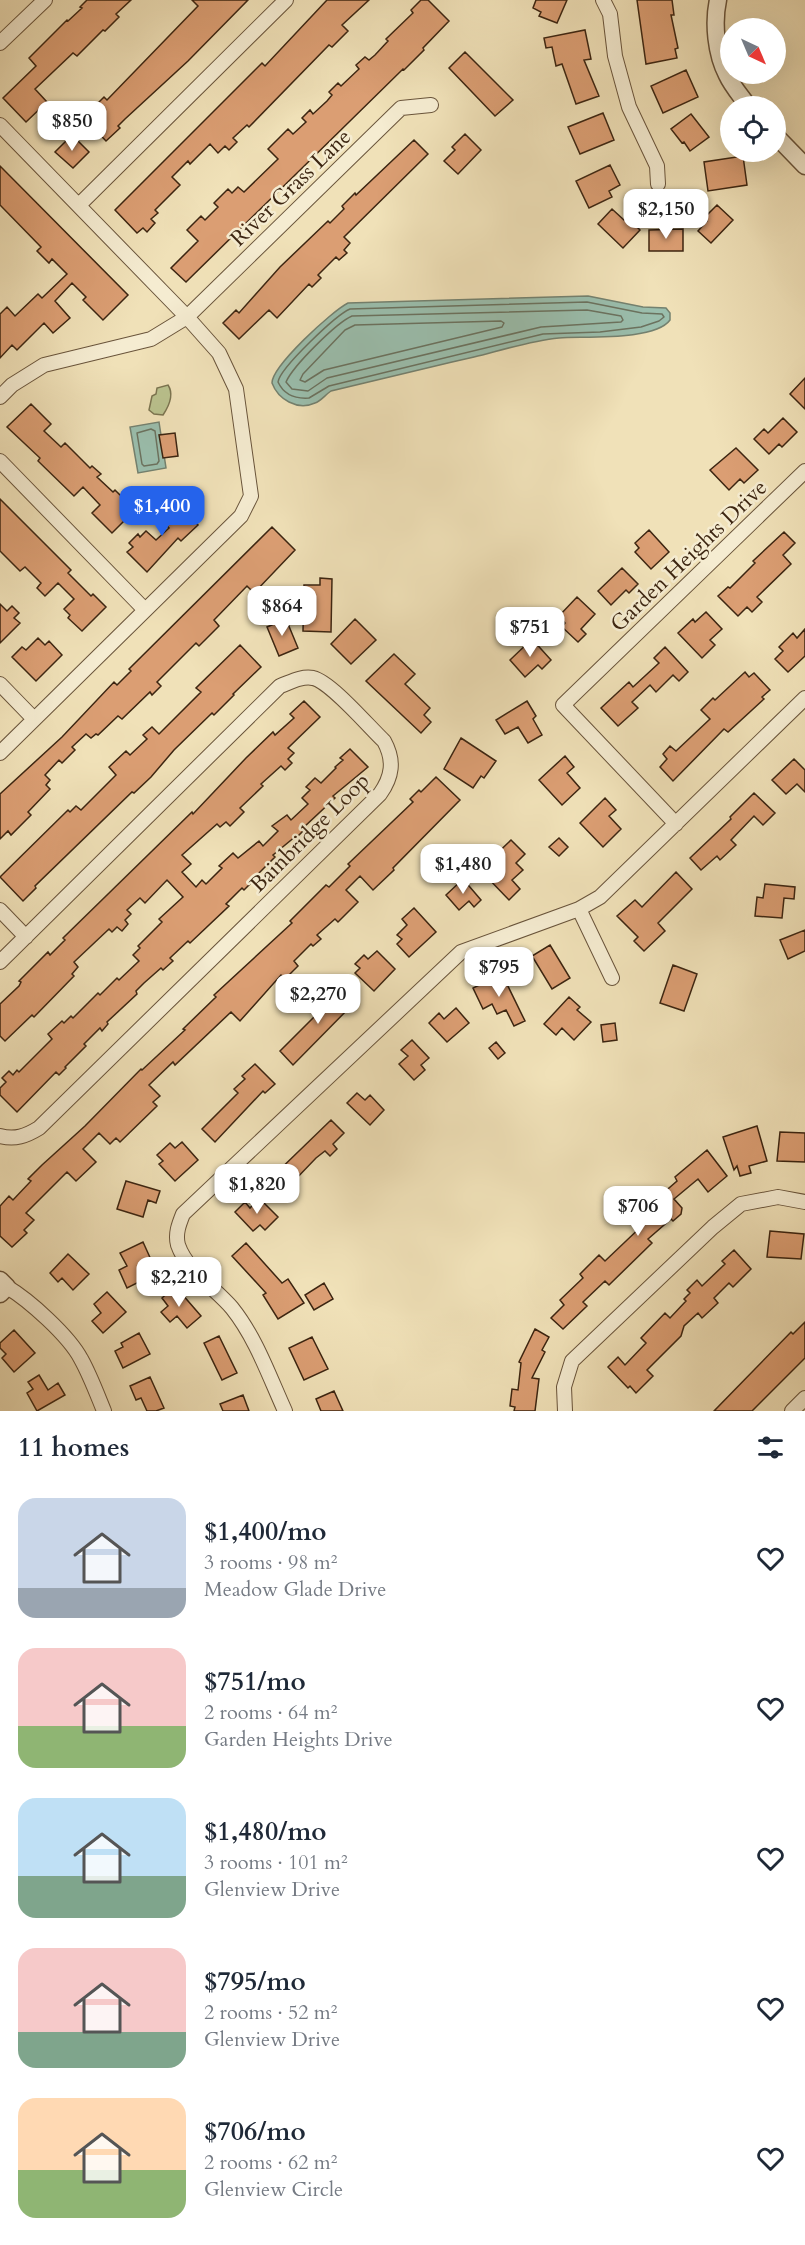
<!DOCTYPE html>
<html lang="en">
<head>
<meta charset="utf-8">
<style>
  :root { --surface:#fff; --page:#f2f2f3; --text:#1f2937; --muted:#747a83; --accent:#2563eb }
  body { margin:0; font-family:Cardo,serif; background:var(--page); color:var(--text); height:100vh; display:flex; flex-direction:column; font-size:22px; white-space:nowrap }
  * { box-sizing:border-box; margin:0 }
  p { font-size:20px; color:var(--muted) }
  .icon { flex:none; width:33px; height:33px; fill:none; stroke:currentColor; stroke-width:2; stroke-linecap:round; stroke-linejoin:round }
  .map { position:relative; height:1411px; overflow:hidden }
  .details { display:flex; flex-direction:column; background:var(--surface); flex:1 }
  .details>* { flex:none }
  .needle { width:39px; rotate:136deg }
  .fabs { position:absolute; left:720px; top:18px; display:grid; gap:12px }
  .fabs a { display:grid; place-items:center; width:66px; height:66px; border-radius:50%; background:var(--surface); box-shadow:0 6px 24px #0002; font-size:30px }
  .price { position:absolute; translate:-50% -51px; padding:0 14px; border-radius:12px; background:#fff; color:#222; font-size:20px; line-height:39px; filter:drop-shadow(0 2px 3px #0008) }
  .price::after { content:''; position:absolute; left:50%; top:36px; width:18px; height:14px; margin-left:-9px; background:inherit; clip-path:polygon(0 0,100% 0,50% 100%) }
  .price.on { background:var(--accent); color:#fff }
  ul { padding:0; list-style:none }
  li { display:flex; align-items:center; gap:18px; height:150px; padding:0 18px }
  li span { display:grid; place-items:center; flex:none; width:168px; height:120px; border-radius:18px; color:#555 }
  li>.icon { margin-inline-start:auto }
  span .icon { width:72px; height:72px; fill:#fffc; stroke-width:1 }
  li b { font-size:26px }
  h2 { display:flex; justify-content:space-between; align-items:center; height:72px; padding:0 18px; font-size:26px }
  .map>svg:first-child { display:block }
  .park { fill:#bac28e; stroke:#7b7450; stroke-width:1.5 }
  .water { fill:#9abead; stroke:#74816f; stroke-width:1.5 }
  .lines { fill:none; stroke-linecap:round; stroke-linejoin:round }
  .shore { stroke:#6b725f; stroke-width:1.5 }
  .building { fill:#db9e73; stroke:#3c2511; stroke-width:1.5 }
  .minor-casing { stroke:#69543b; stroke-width:16 }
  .tertiary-casing { stroke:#69543b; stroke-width:19 }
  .minor { stroke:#f5ecd1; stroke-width:14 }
  .tertiary { stroke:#f5ecd1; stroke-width:16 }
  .labels { text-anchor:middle; stroke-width:5; stroke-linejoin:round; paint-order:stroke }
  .street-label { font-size:22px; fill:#3c2511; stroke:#f5ecd1 }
</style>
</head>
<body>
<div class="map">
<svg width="805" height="1411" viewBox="0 0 805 1411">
  <rect width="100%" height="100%" fill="#f0e1b8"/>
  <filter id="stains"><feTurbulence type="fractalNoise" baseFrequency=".00333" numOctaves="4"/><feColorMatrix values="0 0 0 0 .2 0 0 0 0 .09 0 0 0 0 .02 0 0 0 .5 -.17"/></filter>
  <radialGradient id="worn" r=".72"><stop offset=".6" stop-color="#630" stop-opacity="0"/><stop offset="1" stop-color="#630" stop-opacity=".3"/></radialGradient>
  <path class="park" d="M168 385C174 394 169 406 163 415L154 414 149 410 152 396 156 394 157 388Z"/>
  <path class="water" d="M588 296 643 307 666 308 670 313V320C655 341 583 336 559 338 530 341 502 350 474 357 426 368 378 380 331 391 325 395 321 401 315 403 297 411 278 399 272 383 272 366 332 311 348 303Z
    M159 422 166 468 138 473 130 427Z"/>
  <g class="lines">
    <path class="shore" d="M587 302 642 313 662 314 664 317 659 321 641 327 600 332 543 334 329 386 309 398C295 399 284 395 278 382 280 368 336 315 350 309Z
      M587 310 621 316 623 320 621 322 541 327 327 378 308 391 292 389 286 382C293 366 336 323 352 316Z
      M501 321 504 323 502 327 324 370 305 382 300 380 303 374 345 330 355 325Z
      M151 429 155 431 159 461 157 464 144 466 142 464 137 433Z"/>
  </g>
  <path class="building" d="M87 0H131L116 14 119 17 105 31 103 30 77 56 73 53 35 89 47 102 26 122 3 98 36 66 29 58 67 20 68 21 82 8 80 7Z
    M192 0H248L188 61 125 119 118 126 120 128 106 141 86 120 92 115 89 112 104 97 107 100 198 6Z
    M327 0H369L342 25 348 31 332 47 329 45 249 127 247 125 233 138 237 142 229 150 225 146 218 153 210 144 190 164 188 161 172 177 180 185 155 210 158 213 151 219 155 223 147 232 143 228 137 233 115 210 262 63 265 66Z
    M421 0H428L449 21 423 48 424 50 404 70 403 69 186 282 171 268 198 241 187 230 201 216 205 220 218 207 214 203 228 189 232 193 238 187 244 192 278 159 268 149 288 129 293 134 306 122 302 118 310 110 313 114 327 101 332 95 329 92 338 83 341 86 359 69 356 65 365 57 369 60 375 55 388 41 386 39 413 13 411 10Z
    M536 0H567L557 23 539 16 541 12 533 8Z
    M637 0H672L674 15H671L678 48 675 49 677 58 646 64Z
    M585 30 591 59 584 60 599 96 576 104 562 64 556 66 552 47 546 48 544 38Z
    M465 52 513 100 495 116 449 68Z
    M686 70 698 97 663 113 651 86Z
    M603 113 614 140 580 154 568 127Z
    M691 114 709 137 690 151 684 142 682 143 671 129Z
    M465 134 481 150 458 174 444 161 455 150 452 147Z
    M72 135 89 152 73 168 55 152Z
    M414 140 428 154 344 237 350 243 344 250 347 253 339 260 336 257 318 275 321 278 312 287 309 284 277 318 269 310 239 339 223 323 236 310 239 313 280 267 328 221 330 223 344 209 342 206 355 193 356 195Z
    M743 156 747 185 708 191 704 162Z
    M610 165 620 185 609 191 612 197 589 208 576 181Z
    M0 166 128 295 103 320 83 300 86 297 72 283 55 301 70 318 53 333 44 323 17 350 12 345 0 358V314L7 307 15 316 38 294 42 298 67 274 52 259 49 263 37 251 41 247 0 205Z
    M717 205 733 220 711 243 698 231 707 221 704 218Z
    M612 209 624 220 627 217 640 230 623 248 598 224Z
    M683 229V251H649V230Z
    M805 378V409L790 394Z
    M31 404 51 424 44 431 61 447 65 443 90 468 92 466 101 474 97 477 113 492 115 490 135 510 112 533 92 513 100 505 83 487 74 496 38 461 40 458 7 427Z
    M783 418 797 432 782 447 779 444 769 454 754 439 764 429 768 433Z
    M175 433 178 456 163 458 159 435Z
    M736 448 758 470 744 483 740 479 729 490 710 470Z
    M0 499 71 570 68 573 91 596 93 594 106 607 82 631 68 618 70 615 64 609 74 599 58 583 45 596 37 588 41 583 25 567 20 571 0 551Z
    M178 503 198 525 181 541 178 538 147 572 127 552 133 547 129 543 138 534 140 537 146 531 156 540 169 528 157 515 165 507 169 511Z
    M272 527 295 550 254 593 247 586 214 620 219 626 199 646 196 643 157 682 161 686 152 695 150 692 122 719 118 716 98 735 96 734 91 738 86 734 72 747 75 750 62 763 59 760 45 775 50 780 46 785 50 789 28 812 31 815 11 835 8 831 0 839V794L62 737 114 682 117 685 131 671 129 669Z
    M649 530 669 552 651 569 635 552 639 548 635 543Z
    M784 532 795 543 783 555 791 564 757 597 762 602 752 612 747 607 738 616 718 596 728 587 730 588 755 563 753 561Z
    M622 568 638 584 629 593 626 590 611 605 598 591Z
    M320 578 332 579 331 632 303 631 304 585H320Z
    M577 597 595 614 581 629 586 634 578 642 562 627 565 623 559 616Z
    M0 604 7 611 12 606 19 613 14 618 20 623 0 643Z
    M706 612 722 629 710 640 715 645 702 658 678 633 693 619 695 622Z
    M286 619 298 648 279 656 267 627Z
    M355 619 376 640 351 664 331 644Z
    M805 629V656L788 672 775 659 783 651 779 647 793 633 797 638Z
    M38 638 45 645 49 641 62 655 36 681 12 657 22 647 26 650Z
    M532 639 551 660 542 669 538 665 525 677 510 660Z
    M240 645 261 667 233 694 234 695 214 715 212 713 174 750 151 777 134 793 132 792 35 886 36 888 23 901 0 877 68 810 70 812 76 806 81 810 116 775 109 767 126 751 130 755 147 739 143 735 152 727 159 734 201 692 196 688Z
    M665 647 688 672 679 681 673 675 656 692 650 685 632 702 638 708 618 726 601 708 629 682 633 687 659 663 654 658Z
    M394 654 415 674 405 684 430 708 424 715 431 722 421 733 366 681Z
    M745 672 749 677 754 673 770 690 762 697 764 699 728 732 724 729 673 781 660 767 667 759 663 754 670 746 676 751 710 719 701 710 713 698 715 700Z
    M304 701 320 717 288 748 294 753 288 759 292 763 285 770 281 766 261 784 263 786 240 808 244 812 230 826 226 822 220 827 217 824 182 855 191 864 182 872 196 887 202 880 206 884 222 868 219 866 233 853 238 858 259 841 263 846 278 831 272 826 287 815 291 820 308 804 302 798 310 790 306 787 315 778 321 783 336 768 335 767 343 760 340 758 350 749 368 767 333 796 335 798 302 829 303 831 297 837 296 836 273 855 275 857 252 880 253 881 244 890 242 888 226 904 229 906 190 943 188 941 170 958 173 961 163 970 161 968 144 983 136 991 137 994 107 1022 108 1024 102 1031 100 1028 84 1044 86 1046 65 1067 66 1068 59 1075 56 1072 17 1112 0 1095V1088L6 1082 2 1078 9 1071 13 1075 17 1070 19 1072 52 1039 48 1034 62 1021 64 1023 71 1016 73 1018 98 993 100 995 117 978 119 980 139 961 133 955 140 948 138 946 162 922 159 919 183 897 167 880 145 903 140 898 127 910 131 914 125 920 128 924 122 931 117 927 112 932 109 929 74 962 78 967 72 974 74 976 34 1017 32 1015 5 1041 0 1036V1004L19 986 21 982 19 981 48 952 50 955 65 940 63 938 192 812 193 814 246 758 273 732 275 735 294 718 290 714Z
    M527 701 536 716 533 719 542 735 528 743 518 727 505 734 496 720Z
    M461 738 496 761 484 778 481 776 473 788 444 769Z
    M565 756 574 767 567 773 580 788 562 805 539 780Z
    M794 759 805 770V792L797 784 786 794 772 780Z
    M436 777 460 800 393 868 394 870 373 890 360 876 346 890 358 902 338 922 335 919 317 935 321 939 313 946 311 944 294 961 298 966 285 979 281 975 240 1021 231 1012 175 1065 173 1062 149 1085 160 1096 153 1102 157 1106 120 1142 116 1138 110 1144 99 1133 83 1149 96 1162 76 1181 67 1172 26 1213 34 1220 24 1230 27 1233 12 1247 0 1236V1206L9 1196 13 1200 31 1181 28 1179 42 1165 85 1126 141 1069 142 1070 185 1030 183 1029 216 997 214 995 292 923 290 921 326 885 329 887 350 866 348 864 413 802 410 799 419 790 421 792Z
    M754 793 775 813 763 825 754 816 731 840 736 845 720 860 717 856 701 870 690 858 731 819 730 817Z
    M605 798 616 810 609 816 621 829 603 847 580 823Z
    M559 838 568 847 559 856 549 847Z
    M511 840 525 854 516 863 523 870 512 880 520 889 509 900 483 873 490 866 487 863Z
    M676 872 692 889 658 923 665 931 644 951 634 941 638 937 617 916 635 900 642 907Z
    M463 879 481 900 474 907 469 901 459 910 446 895Z
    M765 884 795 887 794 899 784 898 782 918 755 916 757 897 763 898Z
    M414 908 436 932 409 957 397 944 402 939 397 935 407 925 402 919Z
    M805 930V951L788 959 780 940Z
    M550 945 570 978 552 989 532 956Z
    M377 951 395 969 374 991 355 973 360 968 355 964 364 955 368 959Z
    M673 965 697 974 684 1011 660 1003Z
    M502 974 525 1021 514 1026 506 1010 497 1014 492 1004 483 1009 473 988Z
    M337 986 354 1003 293 1065 280 1051 322 1009 318 1005Z
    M569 997 580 1007 577 1010 591 1022 574 1040 562 1028 556 1035 544 1024Z
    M456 1008 469 1023 447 1042 429 1023 439 1013 444 1019Z
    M615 1023 617 1040 603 1042 601 1025Z
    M412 1040 429 1058 421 1065 425 1070 414 1080 399 1064 408 1056 401 1050Z
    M496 1042 505 1053 498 1059 489 1048Z
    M255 1064 275 1084 265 1093 263 1091 215 1142 202 1129 238 1093 234 1089 245 1079 242 1076Z
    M357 1093 365 1100 370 1095 384 1110 370 1125 347 1103Z
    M331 1120 344 1133 333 1144 337 1149 330 1156 325 1151 316 1158 292 1183 296 1188 286 1199 268 1181Z
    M757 1126 767 1161 749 1166 751 1173 740 1176 737 1166 734 1170 723 1137Z
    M780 1132 805 1133V1162L777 1161Z
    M182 1142 198 1160 175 1181 159 1164 163 1161 157 1155 170 1143 175 1148Z
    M707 1150 727 1176 708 1192 698 1179 674 1199 682 1208 681 1214 673 1221 671 1219 648 1239 652 1243 609 1285 605 1281 583 1302 587 1306 563 1329 551 1318 564 1305 560 1300 583 1278 580 1274 599 1255 605 1261 646 1222 639 1214 677 1181 675 1177Z
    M126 1181 160 1191 156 1203 148 1200 143 1217 117 1209Z
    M259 1198 278 1217 265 1230 260 1225 253 1231 235 1212 245 1202 250 1208Z
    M770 1231 804 1234 801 1259 767 1257Z
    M143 1242 157 1273 127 1288 119 1270 127 1266 120 1253Z
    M246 1243 282 1283 288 1279 304 1303 278 1319 263 1295 266 1293 232 1256Z
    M734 1250 751 1269 733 1287 729 1283 714 1298 718 1303 702 1318 698 1313 684 1326 681 1336 647 1370 653 1376 636 1393 630 1386 628 1388 608 1367 618 1357 625 1365 646 1343 641 1338 665 1313 670 1318 686 1301 684 1299 690 1293 687 1290 697 1280 702 1286 725 1264 722 1261Z
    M68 1254 89 1274 73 1290 62 1278 58 1282 50 1273Z
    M324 1283 333 1299 314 1310 305 1295Z
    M175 1286 201 1316 187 1328 177 1316 170 1322 161 1312 168 1306 162 1298Z
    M107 1292 126 1312 103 1333 92 1321 101 1313 94 1304Z
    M805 1322V1358L752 1411H714L791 1332 793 1334Z
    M535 1329 549 1337 542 1350 545 1352 532 1378 539 1379 535 1411H514L515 1407 510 1406 512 1389 518 1390 521 1363 519 1362Z
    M14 1330 35 1353 14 1372 2 1358 6 1354 0 1348V1343Z
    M139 1333 150 1354 123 1368 115 1351 123 1347 121 1343Z
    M219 1336 237 1373 222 1380 204 1343Z
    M312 1337 328 1369 304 1380 289 1348Z
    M39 1375 48 1390 58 1383 65 1395 37 1411 27 1393 33 1389 28 1382Z
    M150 1377 164 1408 156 1411H147L141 1398 136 1400 130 1386Z
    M334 1391 343 1411H321L316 1399Z
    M243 1395 249 1411H223L220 1404Z"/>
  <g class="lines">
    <g class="minor-casing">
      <path id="minor" d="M603 0 610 14 615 56 629 107 657 166 658 184
        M0 43 45 0
        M0 125 187 317 219 353 236 389 251 496 241 516 0 753
        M79 205 286 0
        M0 397 12 385 44 365 151 339 187 317 401 108 431 105
        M0 461 145 610
        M0 684 34 719
        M676 824 563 705 805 471
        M579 909 612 978
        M0 910 26 937
        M0 962 280 686C291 682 301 676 313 678 331 682 369 727 384 741 395 761 392 777 380 794L39 1128C26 1136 15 1140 0 1136
        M7 1287C29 1300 69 1336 81 1359 90 1375 97 1394 104 1411
        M285 1411C269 1376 256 1338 232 1308 215 1288 187 1271 178 1245 175 1234 179 1224 183 1214L461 952 579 909 600 897 805 698
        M565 1411 564 1387 572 1361 713 1227 741 1204 778 1197 805 1202
        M792 1411 805 1398"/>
    </g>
    <g class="tertiary-casing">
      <path id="tertiary" d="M718 0C713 23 716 54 727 75 732 86 741 96 748 106
        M776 136 805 166
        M0 1280 7 1287 0 1294"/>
    </g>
    <use href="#minor" class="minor"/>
    <use href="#tertiary" class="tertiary"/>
  </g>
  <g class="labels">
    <g class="street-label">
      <text transform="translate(290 187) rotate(-44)" y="8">River Grass Lane</text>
      <text transform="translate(688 555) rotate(-44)" y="8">Garden Heights Drive</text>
      <text transform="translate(309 832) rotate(-45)" y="8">Bainbridge Loop</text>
    </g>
  </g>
  <rect width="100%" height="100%" filter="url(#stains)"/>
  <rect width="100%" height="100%" fill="url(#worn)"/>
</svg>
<div class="fabs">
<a><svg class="needle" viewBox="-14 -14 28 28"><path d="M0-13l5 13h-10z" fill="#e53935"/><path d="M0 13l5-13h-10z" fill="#747a83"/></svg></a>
<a><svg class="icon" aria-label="locate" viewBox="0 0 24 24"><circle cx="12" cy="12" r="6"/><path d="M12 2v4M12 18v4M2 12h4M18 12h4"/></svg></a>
</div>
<b class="price" style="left:72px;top:152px">$850</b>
<b class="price" style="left:666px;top:240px">$2,150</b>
<b class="price on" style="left:162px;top:537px">$1,400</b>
<b class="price" style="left:282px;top:637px">$864</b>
<b class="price" style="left:530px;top:658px">$751</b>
<b class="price" style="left:463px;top:895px">$1,480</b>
<b class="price" style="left:499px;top:998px">$795</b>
<b class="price" style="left:318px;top:1025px">$2,270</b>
<b class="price" style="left:257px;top:1215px">$1,820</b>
<b class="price" style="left:638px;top:1237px">$706</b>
<b class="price" style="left:179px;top:1308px">$2,210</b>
</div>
<section class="details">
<h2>11 homes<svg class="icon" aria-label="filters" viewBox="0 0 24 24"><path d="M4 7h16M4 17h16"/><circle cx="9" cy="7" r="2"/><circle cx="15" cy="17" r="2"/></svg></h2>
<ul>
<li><span style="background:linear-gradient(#c9d6e8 75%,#9aa5b1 0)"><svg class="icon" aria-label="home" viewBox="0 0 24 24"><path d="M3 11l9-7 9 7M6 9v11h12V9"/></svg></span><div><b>$1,400/mo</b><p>3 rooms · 98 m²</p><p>Meadow Glade Drive</p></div><svg class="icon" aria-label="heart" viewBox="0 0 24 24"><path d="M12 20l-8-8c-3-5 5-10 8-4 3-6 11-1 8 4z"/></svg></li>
<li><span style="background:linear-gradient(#f6c9c9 65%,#8fb573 0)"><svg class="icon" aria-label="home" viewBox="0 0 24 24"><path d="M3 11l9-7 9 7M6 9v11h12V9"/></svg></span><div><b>$751/mo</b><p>2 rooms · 64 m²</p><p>Garden Heights Drive</p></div><svg class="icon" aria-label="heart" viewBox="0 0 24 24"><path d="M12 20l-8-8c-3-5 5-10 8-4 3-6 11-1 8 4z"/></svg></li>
<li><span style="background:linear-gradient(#bfe0f5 65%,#7fa58c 0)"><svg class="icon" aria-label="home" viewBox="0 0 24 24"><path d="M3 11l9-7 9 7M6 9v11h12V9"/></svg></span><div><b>$1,480/mo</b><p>3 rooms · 101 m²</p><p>Glenview Drive</p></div><svg class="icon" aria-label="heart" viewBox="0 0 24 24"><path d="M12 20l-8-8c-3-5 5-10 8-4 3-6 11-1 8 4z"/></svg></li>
<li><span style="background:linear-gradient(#f6c9c9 70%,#7fa58c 0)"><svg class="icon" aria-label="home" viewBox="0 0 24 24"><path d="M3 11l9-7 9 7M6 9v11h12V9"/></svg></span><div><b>$795/mo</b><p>2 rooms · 52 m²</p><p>Glenview Drive</p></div><svg class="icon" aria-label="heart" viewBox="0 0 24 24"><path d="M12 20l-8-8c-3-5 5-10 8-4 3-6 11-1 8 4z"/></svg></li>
<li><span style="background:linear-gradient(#ffd9b3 60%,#8fb573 0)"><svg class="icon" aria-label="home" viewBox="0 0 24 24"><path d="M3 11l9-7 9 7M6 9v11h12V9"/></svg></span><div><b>$706/mo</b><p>2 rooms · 62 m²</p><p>Glenview Circle</p></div><svg class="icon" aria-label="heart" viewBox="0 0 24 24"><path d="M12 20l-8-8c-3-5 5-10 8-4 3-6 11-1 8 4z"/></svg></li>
</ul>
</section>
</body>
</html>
